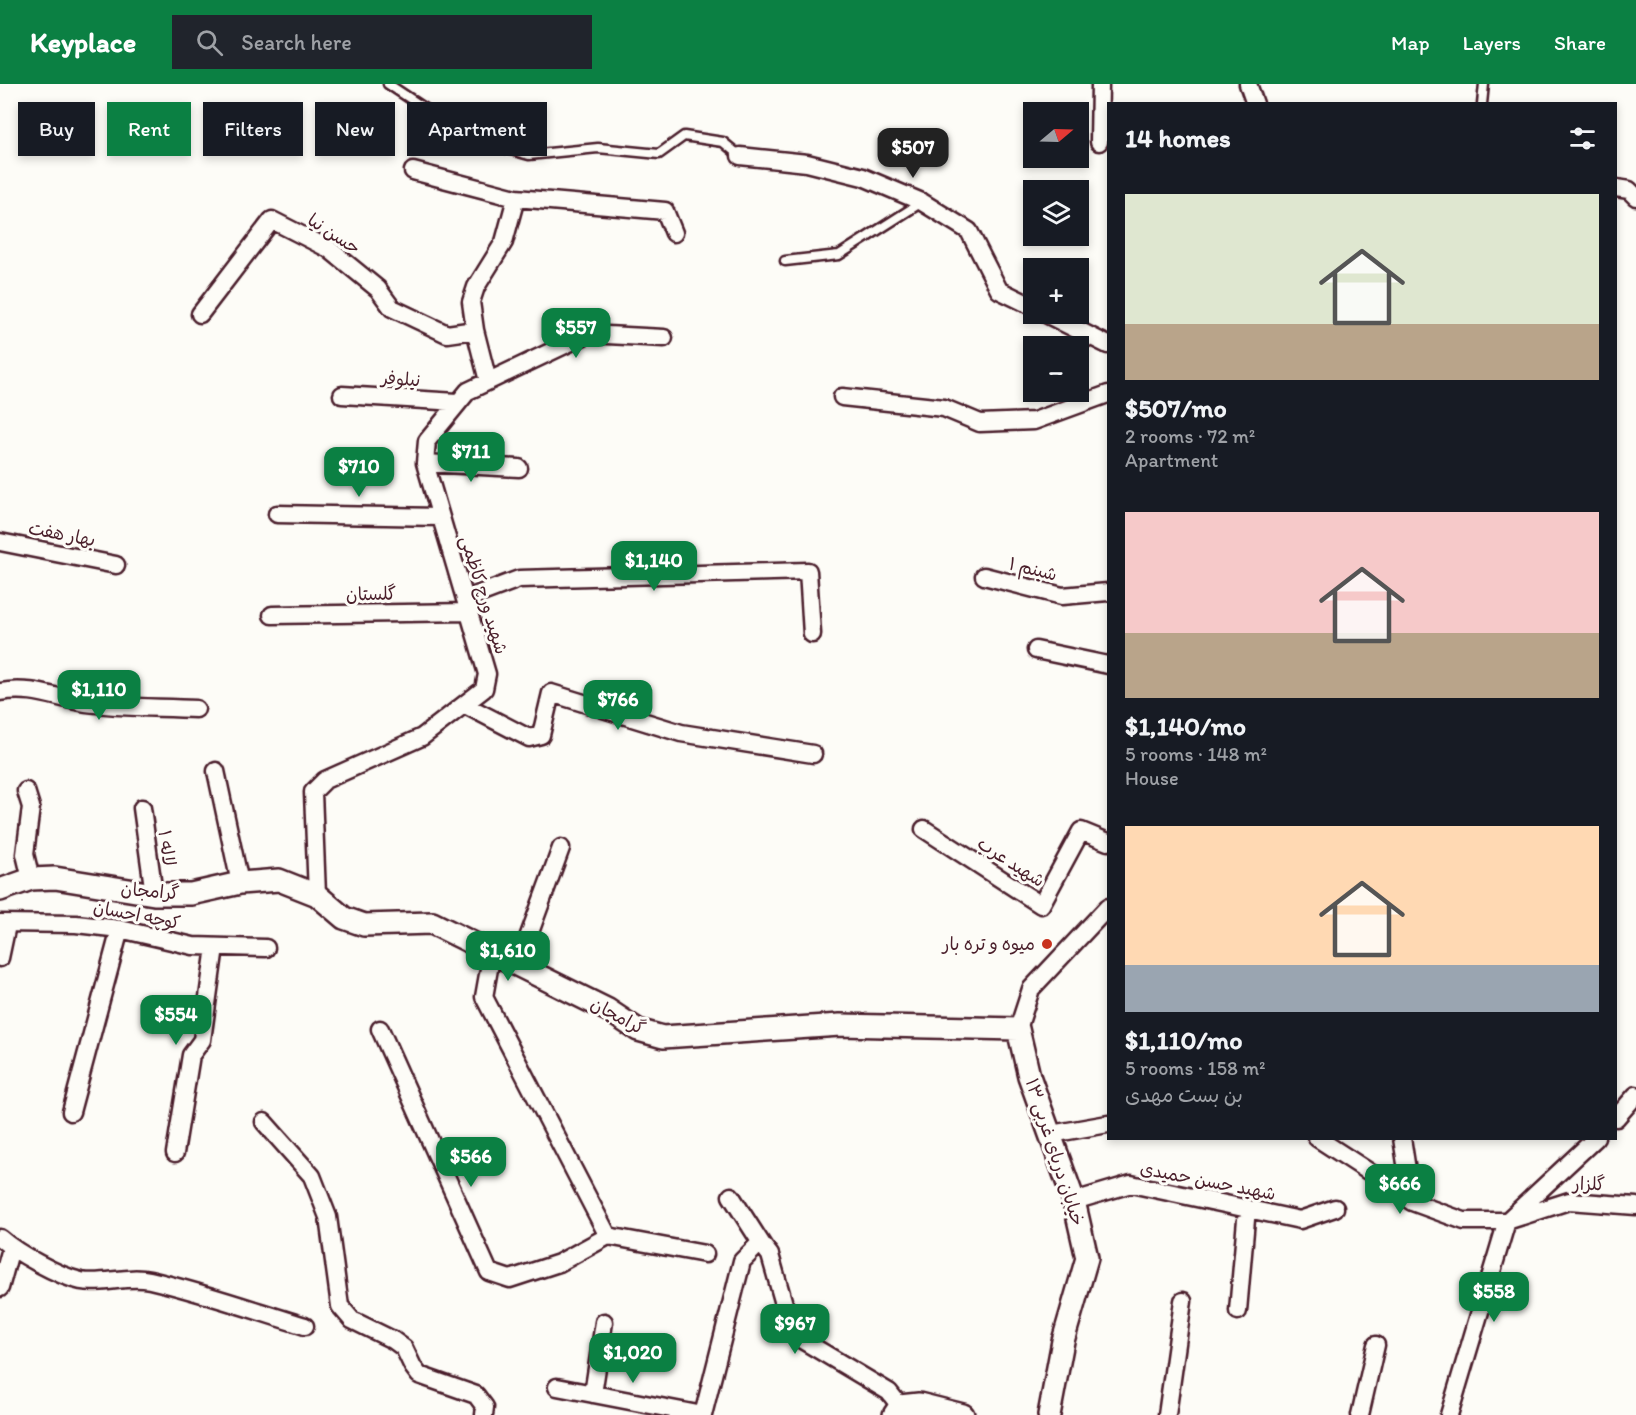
<!DOCTYPE html>
<html lang="en">
<head>
<meta charset="utf-8">
<style>
  :root { --surface:#171b24; --page:#20242c; --text:#f1f3f6; --muted:#9ea1a6; --accent:#0b8043 }
  body { margin:0; font-family:Itim,"Playpen Sans Arabic",sans-serif; background:var(--page); color:var(--text); height:100vh; display:flex; flex-direction:column; font-size:22px; white-space:nowrap }
  * { box-sizing:border-box; margin:0 }
  p { font-size:20px; color:var(--muted) }
  .icon { flex:none; width:33px; height:33px; fill:none; stroke:currentColor; stroke-width:2; stroke-linecap:round; stroke-linejoin:round }
  .map { position:relative; flex:1; overflow:hidden }
  .panel { position:absolute; left:1107px; top:18px; width:510px; height:1038px; display:flex; flex-direction:column; background:var(--surface); border-radius:0px; box-shadow:0 3px 9px #0003 }
  .panel>* { flex:none }
  .top-card { position:absolute; left:18px; top:18px; width:570px; height:54px; display:flex; gap:12px }
  .needle { width:39px; rotate:71deg }
  .fabs { position:absolute; left:1023px; top:18px; display:grid; gap:12px }
  .fabs a { display:grid; place-items:center; width:66px; height:66px; border-radius:0px; background:var(--surface); box-shadow:0 3px 9px #0003; font-size:30px }
  .price { position:absolute; translate:-50% -51px; padding:0 14px; border-radius:12px; background:var(--accent); color:#fff; font-size:20px; line-height:39px; filter:drop-shadow(0 2px 3px #0008) }
  .price::after { content:''; position:absolute; left:50%; top:36px; width:18px; height:14px; margin-left:-9px; background:inherit; clip-path:polygon(0 0,100% 0,50% 100%) }
  .price.selected { background:#222; color:#fff }
  ul { padding:0; list-style:none }
  li { display:grid; align-content:center; gap:12px; height:318px; padding:0 18px }
  li span { display:grid; place-items:center; height:186px; border-radius:0px; color:#555 }
  li>.icon { margin-inline-start:auto }
  span .icon { width:108px; height:108px; fill:#fffc; stroke-width:1 }
  li b { font-size:26px }
  h2 { display:flex; justify-content:space-between; align-items:center; height:72px; padding:0 18px; font-size:26px }
  .pill { padding:0 21px; border-radius:0px; background:var(--surface); box-shadow:0 3px 9px #0003; font-size:21px; line-height:54px }
  .pill.selected { background:var(--accent); color:#fff }
  header { display:flex; align-items:center; gap:36px; box-sizing:border-box; height:84px; padding:0 30px; background:var(--accent); color:#fff }
  header strong { font-size:28px }
  nav { display:flex; gap:33px; margin-inline-start:auto; font-size:21px }
  .search { width:420px; height:54px; background:var(--page); display:flex; align-items:center; gap:15px; box-sizing:border-box; padding:0 21px; border-radius:0px; color:var(--muted); font-size:22px }
  .map>svg:first-child { display:block }
  .lines { fill:none; stroke-linecap:round; stroke-linejoin:round }
  .service-casing { stroke:#4a1f2b; stroke-width:13 }
  .minor-casing { stroke:#4a1f2b; stroke-width:21 }
  .tertiary-casing { stroke:#4a1f2b; stroke-width:26 }
  .service { stroke:#fdfcf7; stroke-width:8 }
  .minor { stroke:#fdfcf7; stroke-width:16 }
  .tertiary { stroke:#fdfcf7; stroke-width:21 }
  .poi-dot { fill:#c8321e; stroke:#fdfcf7; stroke-width:2 }
  .labels { text-anchor:middle; stroke-width:6; stroke-linejoin:round; paint-order:stroke }
  .street-label { font-size:18px; fill:#4a1f2b; stroke:#fdfcf7 }
  .poi-label { font-size:18px; fill:#4a1f2b; stroke:#fdfcf7; text-anchor:end }
</style>
</head>
<body>
<header>
<strong>Keyplace</strong>
<div class="search"><svg class="icon" aria-label="search" viewBox="0 0 24 24"><circle cx="10" cy="10" r="6"/><path d="M15 15l6 6"/></svg>Search here</div>
<nav><a>Map</a><a>Layers</a><a>Share</a></nav>
</header>
<div class="map">
<svg width="1636" height="1331" viewBox="0 0 1636 1331">
  <rect width="100%" height="100%" fill="#fdfcf7"/>
  <filter id="ink" filterUnits="userSpaceOnUse"><feTurbulence type="fractalNoise" baseFrequency=".0167" numOctaves="2"/><feDisplacementMap in="SourceGraphic" scale="12" xChannelSelector="R" yChannelSelector="G"/><feConvolveMatrix kernelMatrix="1 2 1 2 8 2 1 2 1" color-interpolation-filters="sRGB"/></filter>
  <g filter="url(#ink)">
    <g class="lines">
      <g class="service-casing">
        <path id="service" d="M388 0 471 55 529 71 598 64 659 70 684 52 723 58 740 72
          M1482 20 1484 0
          M785 177 839 171 922 118"/>
      </g>
      <g class="minor-casing">
        <path id="minor" d="M1248 0 1255 20
          M1099 58 1100 0
          M740 72 807 79 863 93 922 118 969 147 999 206 1034 223
          M413 87 516 114 665 127 674 149
          M1616 104 1629 106 1636 113
          M200 230 272 136 329 165 378 205 392 224 447 250 475 246
          M1046 230 1108 261
          M488 297 475 246 471 218 476 203 504 158 516 114
          M342 311 457 318
          M842 313 944 324 980 339 1034 337 1108 310
          M425 379 519 384
          M277 430 440 433
          M0 458 116 481
          M984 492 1062 512 1108 508
          M466 515 519 495 808 487 812 550
          M272 531 470 528
          M1036 566 1108 581
          M0 608C32 602 55 614 86 619 122 624 160 623 196 625
          M465 621 529 654 541 651 551 609 681 649 813 670
          M216 687 240 799
          M26 707 31 723 25 770 31 795
          M142 724 154 810
          M924 745 1041 821 1081 747 1108 758
          M317 811 313 708 325 696 422 653 484 605 487 590 425 379 427 357 468 307 588 250 664 254
          M0 839 76 840 120 845 193 862 266 864
          M492 868 484 913 608 1152 705 1170
          M0 874 7 841
          M518 881 561 764
          M380 945 489 1188 510 1195 559 1179 608 1152
          M1018 945 1031 905 1108 823
          M71 1028 120 845
          M1616 1034 1636 1011
          M264 1038 312 1092 328 1133 340 1222 352 1236 393 1256 404 1264 413 1283 419 1291 476 1311 485 1323 484 1331
          M1051 1050 1108 1040
          M1317 1054 1377 1093 1412 1118 1464 1137H1507L1569 1117 1636 1122
          M1402 1054 1412 1118
          M175 1069 191 971 202 956 215 863
          M731 1112 763 1162 770 1171 790 1241 802 1256 889 1308 900 1322
          M1074 1117 1131 1100 1300 1136 1335 1124
          M0 1154C17 1169 58 1192 81 1197 103 1201 128 1191 150 1196 202 1208 253 1226 305 1242
          M0 1204 11 1164
          M1238 1227 1247 1124
          M557 1303 703 1331
          M593 1310 604 1238
          M703 1331 742 1177 756 1163 763 1162
          M1167 1331 1183 1217
          M1360 1331 1376 1261
          M1449 1331 1507 1137 1596 1054"/>
      </g>
      <g class="tertiary-casing">
        <path id="tertiary" d="M0 806 31 795 55 794 154 810H191L240 799 279 796 317 811 344 834 364 841 432 839 608 926 638 946 663 953 840 941 1018 945 1029 992 1074 1117 1087 1174 1063 1257 1049 1331
          M894 1331 900 1322 919 1320 963 1331"/>
      </g>
      <use href="#service" class="service"/>
      <use href="#minor" class="minor"/>
      <use href="#tertiary" class="tertiary"/>
    </g>
  </g>
  <circle class="poi-dot" cx="1047" cy="860" r="6"/>
  <g class="labels">
    <g class="street-label">
      <text transform="translate(334 150) rotate(33)" y="6">حسن نیا</text>
      <text transform="translate(401 295) rotate(4)" y="6">نیلوفر</text>
      <text transform="translate(62 450) rotate(11)" y="6">بهار هفت</text>
      <text transform="translate(1033 485) rotate(14)" y="6">شبنم ۱</text>
      <text transform="translate(371 510) rotate(-1)" y="6">گلستان</text>
      <text transform="translate(484 511) rotate(73)" y="6">شهید ورچ کاظمی</text>
      <text transform="translate(167 764) rotate(82)" y="6">لاله ۱</text>
      <text transform="translate(1011 778) rotate(33)" y="6">شهید عرب</text>
      <text transform="translate(150 807) rotate(5)" y="6">گرامجان</text>
      <text transform="translate(137 831) rotate(11)" y="6">کوچه احسان</text>
      <text transform="translate(618 932) rotate(28)" y="6">گرامجان</text>
      <text transform="translate(1055 1068) rotate(72)" y="6">خیابان دریای غربی ۱۳</text>
      <text transform="translate(1208 1097) rotate(11)" y="6">شهید حسن حمیدی</text>
      <text transform="translate(1589 1100) rotate(1)" y="6">گلزار</text>
    </g>
    <g class="poi-label">
      <text x="1035" y="866">میوه و تره بار</text>
    </g>
  </g>
</svg>
<div class="fabs">
<a><svg class="needle" viewBox="-14 -14 28 28"><path d="M0-13l5 13h-10z" fill="#e53935"/><path d="M0 13l5-13h-10z" fill="#9ea1a6"/></svg></a>
<a><svg class="icon" aria-label="layers" viewBox="0 0 24 24"><path d="M12 4l9 5-9 5-9-5zM3 14l9 5 9-5"/></svg></a>
<a>+</a>
<a>−</a>
</div>
<b class="price selected" style="left:913px;top:95px">$507</b>
<b class="price" style="left:576px;top:275px">$557</b>
<b class="price" style="left:471px;top:399px">$711</b>
<b class="price" style="left:359px;top:414px">$710</b>
<b class="price" style="left:654px;top:508px">$1,140</b>
<b class="price" style="left:99px;top:637px">$1,110</b>
<b class="price" style="left:618px;top:647px">$766</b>
<b class="price" style="left:508px;top:898px">$1,610</b>
<b class="price" style="left:176px;top:962px">$554</b>
<b class="price" style="left:471px;top:1104px">$566</b>
<b class="price" style="left:1400px;top:1131px">$666</b>
<b class="price" style="left:1494px;top:1239px">$558</b>
<b class="price" style="left:795px;top:1271px">$967</b>
<b class="price" style="left:633px;top:1300px">$1,020</b>
<div class="top-card">
<a class="pill">Buy</a>
<a class="pill selected">Rent</a>
<a class="pill">Filters</a>
<a class="pill">New</a>
<a class="pill">Apartment</a>
</div>
<section class="panel">
<h2>14 homes<svg class="icon" aria-label="filters" viewBox="0 0 24 24"><path d="M4 7h16M4 17h16"/><circle cx="9" cy="7" r="2"/><circle cx="15" cy="17" r="2"/></svg></h2>
<ul>
<li><span style="background:linear-gradient(#dfe7d0 70%,#b9a48a 0)"><svg class="icon" aria-label="home" viewBox="0 0 24 24"><path d="M3 11l9-7 9 7M6 9v11h12V9"/></svg></span><div><b>$507/mo</b><p>2 rooms · 72 m²</p><p>Apartment</p></div></li>
<li><span style="background:linear-gradient(#f6c9c9 65%,#b9a48a 0)"><svg class="icon" aria-label="home" viewBox="0 0 24 24"><path d="M3 11l9-7 9 7M6 9v11h12V9"/></svg></span><div><b>$1,140/mo</b><p>5 rooms · 148 m²</p><p>House</p></div></li>
<li><span style="background:linear-gradient(#ffd9b3 75%,#9aa5b1 0)"><svg class="icon" aria-label="home" viewBox="0 0 24 24"><path d="M3 11l9-7 9 7M6 9v11h12V9"/></svg></span><div><b>$1,110/mo</b><p>5 rooms · 158 m²</p><p>بن بست مهدی</p></div></li>
</ul>
</section>
</div>
</body>
</html>
